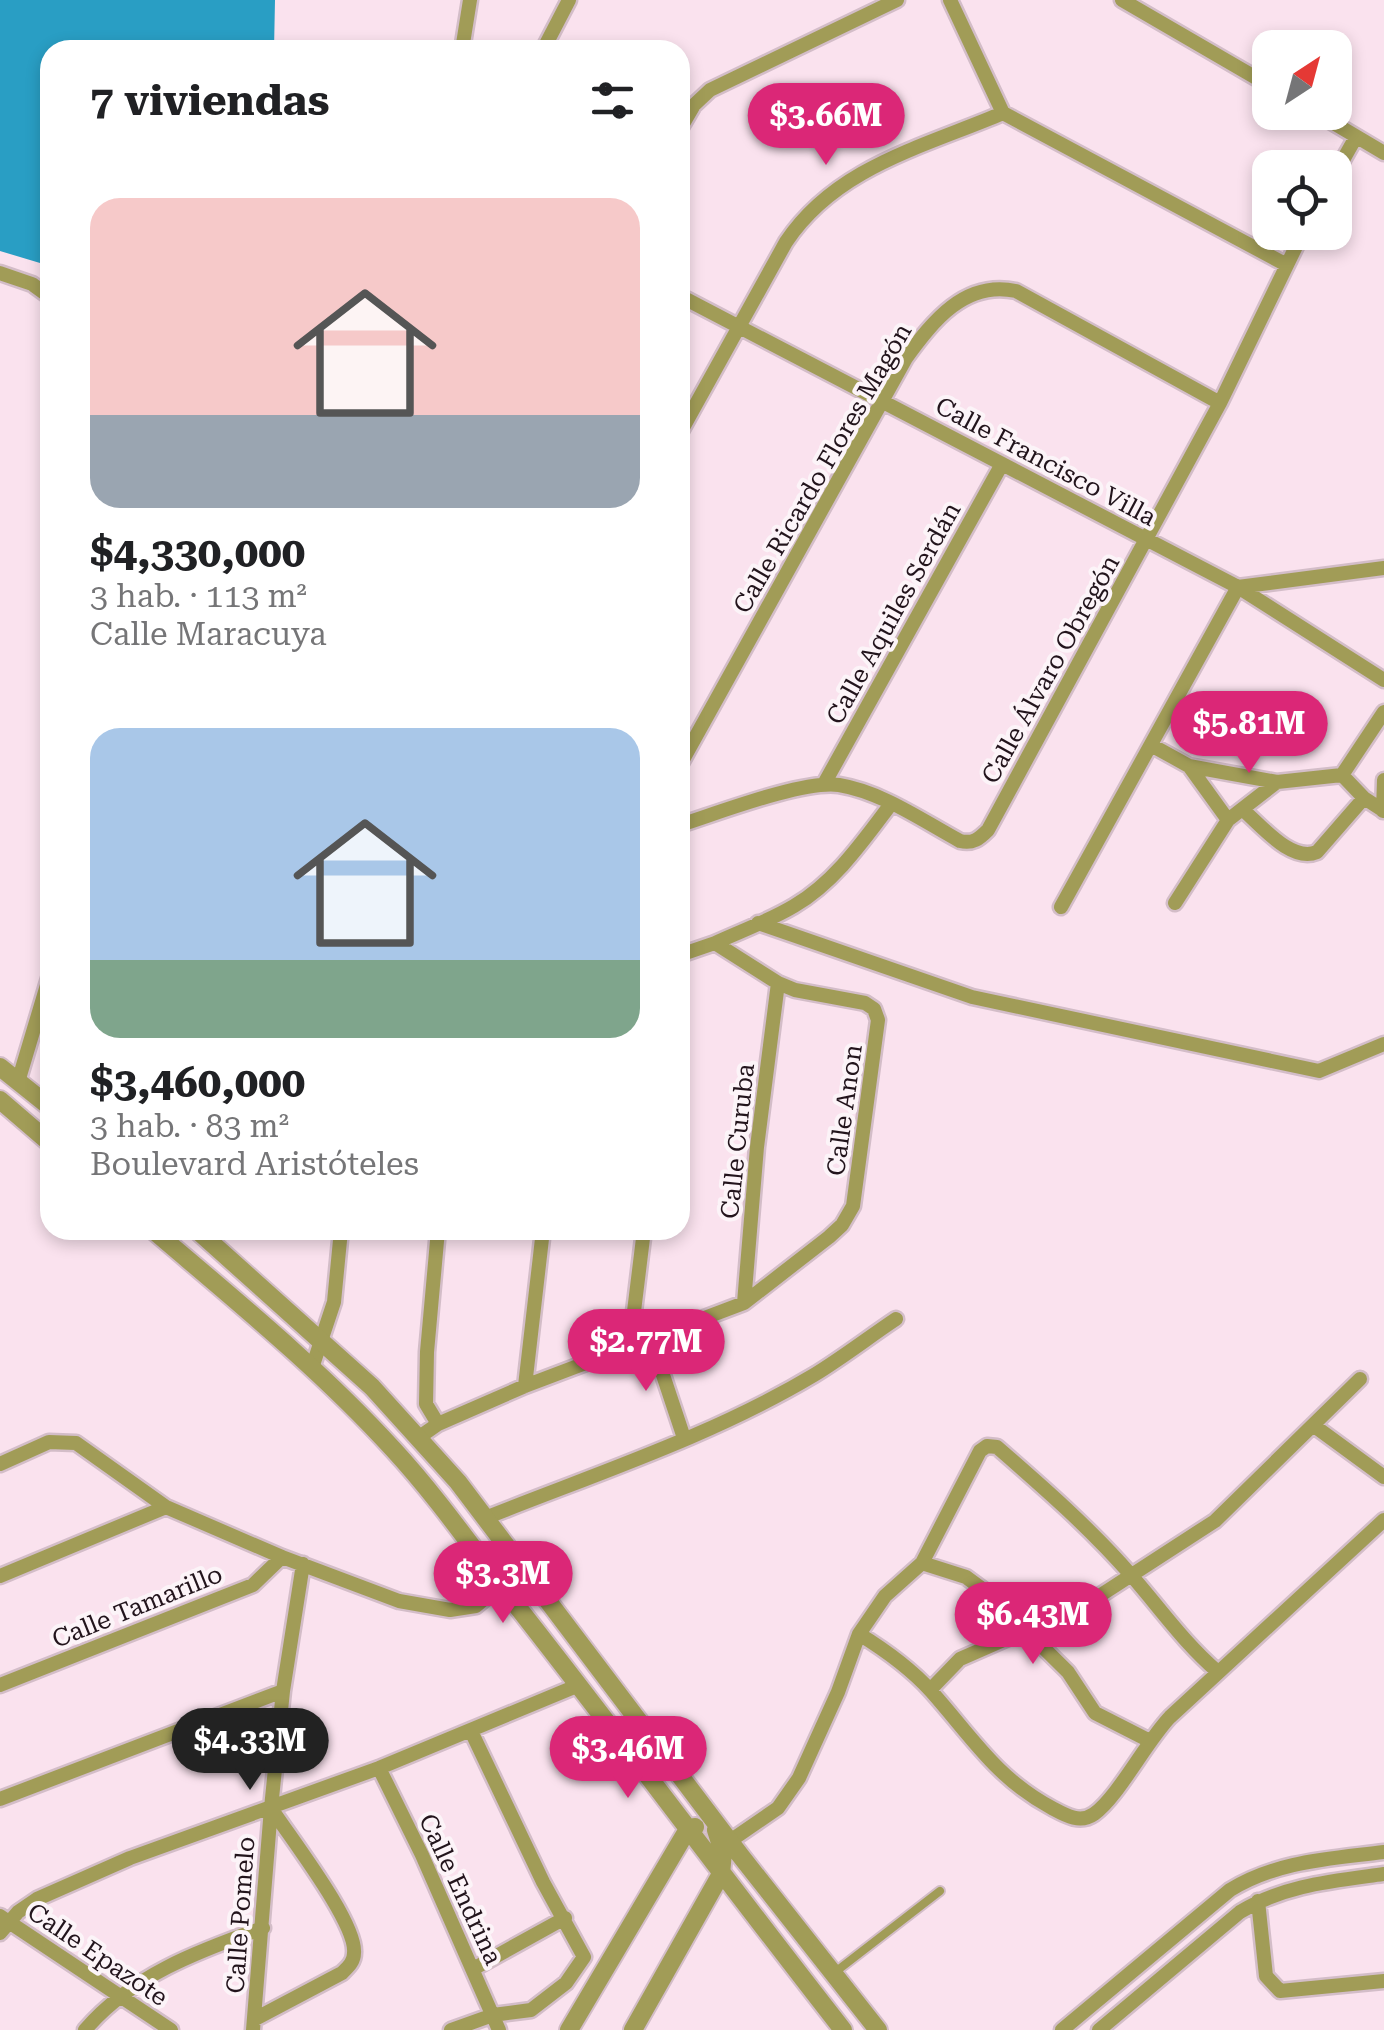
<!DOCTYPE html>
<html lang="es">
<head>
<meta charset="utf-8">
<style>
  :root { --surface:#fff; --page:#f6f6f6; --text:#202124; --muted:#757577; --accent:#db2777 }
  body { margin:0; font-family:"Roboto Serif",serif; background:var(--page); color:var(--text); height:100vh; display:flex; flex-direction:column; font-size:38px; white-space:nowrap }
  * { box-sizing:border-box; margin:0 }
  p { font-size:32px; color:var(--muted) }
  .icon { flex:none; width:55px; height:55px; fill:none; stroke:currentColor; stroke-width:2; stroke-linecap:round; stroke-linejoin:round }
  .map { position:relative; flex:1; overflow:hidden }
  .drawer { position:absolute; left:40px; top:40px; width:650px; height:1200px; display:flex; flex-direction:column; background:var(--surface); border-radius:30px; box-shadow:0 5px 15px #0003 }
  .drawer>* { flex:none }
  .needle { width:65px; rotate:36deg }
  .buttons { position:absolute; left:1252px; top:30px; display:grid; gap:20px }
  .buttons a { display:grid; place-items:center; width:100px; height:100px; border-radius:20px; background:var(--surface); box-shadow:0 5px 15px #0003; font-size:50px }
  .price { position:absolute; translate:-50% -85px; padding:0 22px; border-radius:35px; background:var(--accent); color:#fff; font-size:32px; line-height:65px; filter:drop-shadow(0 2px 5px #0008) }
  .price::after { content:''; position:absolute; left:50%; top:60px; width:30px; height:22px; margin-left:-15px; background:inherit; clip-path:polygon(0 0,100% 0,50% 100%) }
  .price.active { background:#222; color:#fff }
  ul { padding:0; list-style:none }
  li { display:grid; align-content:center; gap:20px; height:530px; padding:0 50px }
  li span { display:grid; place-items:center; height:310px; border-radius:30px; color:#555 }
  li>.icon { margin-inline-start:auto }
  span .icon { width:180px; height:180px; fill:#fffc; stroke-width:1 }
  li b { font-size:42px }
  h2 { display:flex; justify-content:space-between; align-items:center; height:120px; padding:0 50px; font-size:42px }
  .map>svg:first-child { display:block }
  .water { fill:#299ec4 }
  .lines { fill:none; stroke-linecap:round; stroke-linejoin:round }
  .service-casing { stroke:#d3bdc8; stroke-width:12 }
  .minor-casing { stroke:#d3bdc8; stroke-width:19 }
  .tertiary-casing { stroke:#d3bdc8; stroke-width:22 }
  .service { stroke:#a19c57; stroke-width:8 }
  .minor { stroke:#a19c57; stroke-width:14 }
  .tertiary { stroke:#a19c57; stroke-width:18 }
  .labels { text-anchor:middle; stroke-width:8; stroke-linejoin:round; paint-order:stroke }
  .street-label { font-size:25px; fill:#22141c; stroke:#fcf4f8 }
</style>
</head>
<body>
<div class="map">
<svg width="1384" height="2030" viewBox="0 0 1384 2030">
  <rect width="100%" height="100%" fill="#fae2ee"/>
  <path class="water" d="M0 0H275L274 50H50V266L0 251Z"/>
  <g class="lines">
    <g class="service-casing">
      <path id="service" d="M834 1973 940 1891"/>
    </g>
    <g class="minor-casing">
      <path id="minor" d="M950 0 1003 113
        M1122 0 1270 86
        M462 50 470 0
        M543 50 569 0
        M1315 112 1384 153
        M1003 113 1285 264
        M680 129 694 105 710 90 897 0
        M1335 174 1356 137
        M0 273 32 284 50 297
        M680 296 1238 587 1384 680
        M680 433 786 242C836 167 923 147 1003 113
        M1151 745 1189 766 1277 782
        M680 765 906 358C933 321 965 280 1016 291L1220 403
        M1189 766 1228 820
        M1342 775 1364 798 1384 811
        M824 784 1002 464
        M1242 809C1261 825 1291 863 1317 852L1364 798
        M1383 811 1384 780
        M680 825C718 813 803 780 839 785 882 792 923 821 960 841 973 844 979 839 988 830L1220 403 1303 232
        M1175 903 1228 820 1277 782 1342 775 1384 712
        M1061 907 1238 587 1384 568
        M758 923 972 997 1319 1071 1384 1044
        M715 943C741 931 769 921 794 906 835 882 863 841 891 804
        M18 1082 50 975
        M744 1303 757 1147 778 983
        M650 1336 684 1438
        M630 1344 644 1230
        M312 1368 334 1302 341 1230
        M525 1386 543 1230
        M438 1424 426 1404 427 1352 438 1230
        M1313 1425 1384 1477
        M418 1438 438 1424 525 1386 744 1303 829 1237 842 1225 853 1206 878 1020 874 1009 865 1003 795 990 778 983 715 943 680 955
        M0 1464 49 1442 76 1443 166 1507 282 1557 399 1601 450 1610 476 1606 501 1585
        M485 1518C595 1474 712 1436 814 1375 842 1358 869 1337 896 1319
        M922 1563 966 1577 989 1594 1068 1672 1095 1713 1148 1740
        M0 1576 166 1507
        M859 1634C885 1650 911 1669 931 1691 972 1737 996 1778 1052 1808 1065 1815 1080 1824 1094 1814 1118 1797 1146 1742 1170 1717L1384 1520
        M0 1685 253 1585 282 1557
        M930 1690 960 1659 1090 1602 1215 1521 1360 1379
        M379 1768 422 1855 499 2030
        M0 1799 283 1691
        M730 1841 778 1808 799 1778 838 1692 859 1634 885 1596 922 1563 980 1451 987 1446 997 1447C1043 1487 1090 1528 1131 1575 1160 1608 1184 1643 1218 1672
        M1258 1901 1266 1976 1280 1991 1384 1981
        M0 1916 171 2030
        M0 1933 18 1912 37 1899 130 1858 379 1768 579 1685
        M473 1969 565 1918
        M255 2019 342 1973C348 1967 354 1962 354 1953 357 1923 289 1836 271 1808
        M85 2030C131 1976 198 1951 263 1928
        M253 2030 271 1808 283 1691 303 1564
        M451 2030 493 2015 531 2010 566 1983 584 1957 543 1882 471 1731
        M1062 2030 1230 1890C1277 1861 1329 1859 1384 1852
        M1099 2030 1240 1912C1284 1885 1333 1881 1384 1874"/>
    </g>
    <g class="tertiary-casing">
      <path id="tertiary" d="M0 1067 50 1107
        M0 1100 50 1143
        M153 1230C235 1300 320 1369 393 1449 440 1500 478 1556 520 1610 629 1749 734 1891 843 2030
        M197 1230 372 1387 458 1482 740 1855 878 2030
        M569 2030 688 1829 695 1827
        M633 2030 721 1874 723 1852 716 1830"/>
    </g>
    <use href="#service" class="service"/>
    <use href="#minor" class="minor"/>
    <use href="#tertiary" class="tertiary"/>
  </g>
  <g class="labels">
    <g class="street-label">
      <text transform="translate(1046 461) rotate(28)" y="9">Calle Francisco Villa</text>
      <text transform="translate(822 468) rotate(-60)" y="9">Calle Ricardo Flores Magón</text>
      <text transform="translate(893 613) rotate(-61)" y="9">Calle Aquiles Serdán</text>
      <text transform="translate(1050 669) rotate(-61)" y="9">Calle Álvaro Obregón</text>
      <text transform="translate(844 1110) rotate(-82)" y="9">Calle Anon</text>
      <text transform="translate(737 1141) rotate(-84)" y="9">Calle Curuba</text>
      <text transform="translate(137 1606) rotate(-22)" y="9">Calle Tamarillo</text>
      <text transform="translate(461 1889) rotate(65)" y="9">Calle Endrina</text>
      <text transform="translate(240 1915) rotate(-86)" y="9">Calle Pomelo</text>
      <text transform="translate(98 1954) rotate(34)" y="9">Calle Epazote</text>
    </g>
  </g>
</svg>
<div class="buttons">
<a><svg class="needle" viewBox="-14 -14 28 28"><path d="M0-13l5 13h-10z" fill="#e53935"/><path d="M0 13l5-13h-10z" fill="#757577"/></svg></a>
<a><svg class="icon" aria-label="locate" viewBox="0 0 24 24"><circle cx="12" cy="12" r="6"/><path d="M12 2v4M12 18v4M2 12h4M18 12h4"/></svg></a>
</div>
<b class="price" style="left:826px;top:168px">$3.66M</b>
<b class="price" style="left:1249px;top:776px">$5.81M</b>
<b class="price" style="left:646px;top:1394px">$2.77M</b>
<b class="price" style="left:503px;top:1626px">$3.3M</b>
<b class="price" style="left:1033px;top:1667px">$6.43M</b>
<b class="price active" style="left:250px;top:1793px">$4.33M</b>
<b class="price" style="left:628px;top:1801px">$3.46M</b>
<section class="drawer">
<h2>7 viviendas<svg class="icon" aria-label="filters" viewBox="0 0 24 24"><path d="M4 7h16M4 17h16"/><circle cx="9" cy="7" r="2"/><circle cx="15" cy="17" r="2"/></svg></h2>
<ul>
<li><span style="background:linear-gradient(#f6c9c9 70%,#9aa5b1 0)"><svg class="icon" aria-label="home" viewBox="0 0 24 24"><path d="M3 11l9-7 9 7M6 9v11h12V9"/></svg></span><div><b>$4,330,000</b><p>3 hab. · 113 m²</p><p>Calle Maracuya</p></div></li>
<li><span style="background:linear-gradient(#a9c7e8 75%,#7fa58c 0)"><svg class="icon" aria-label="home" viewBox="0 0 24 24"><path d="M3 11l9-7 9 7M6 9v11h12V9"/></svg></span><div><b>$3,460,000</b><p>3 hab. · 83 m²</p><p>Boulevard Aristóteles</p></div></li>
</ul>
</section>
</div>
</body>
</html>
